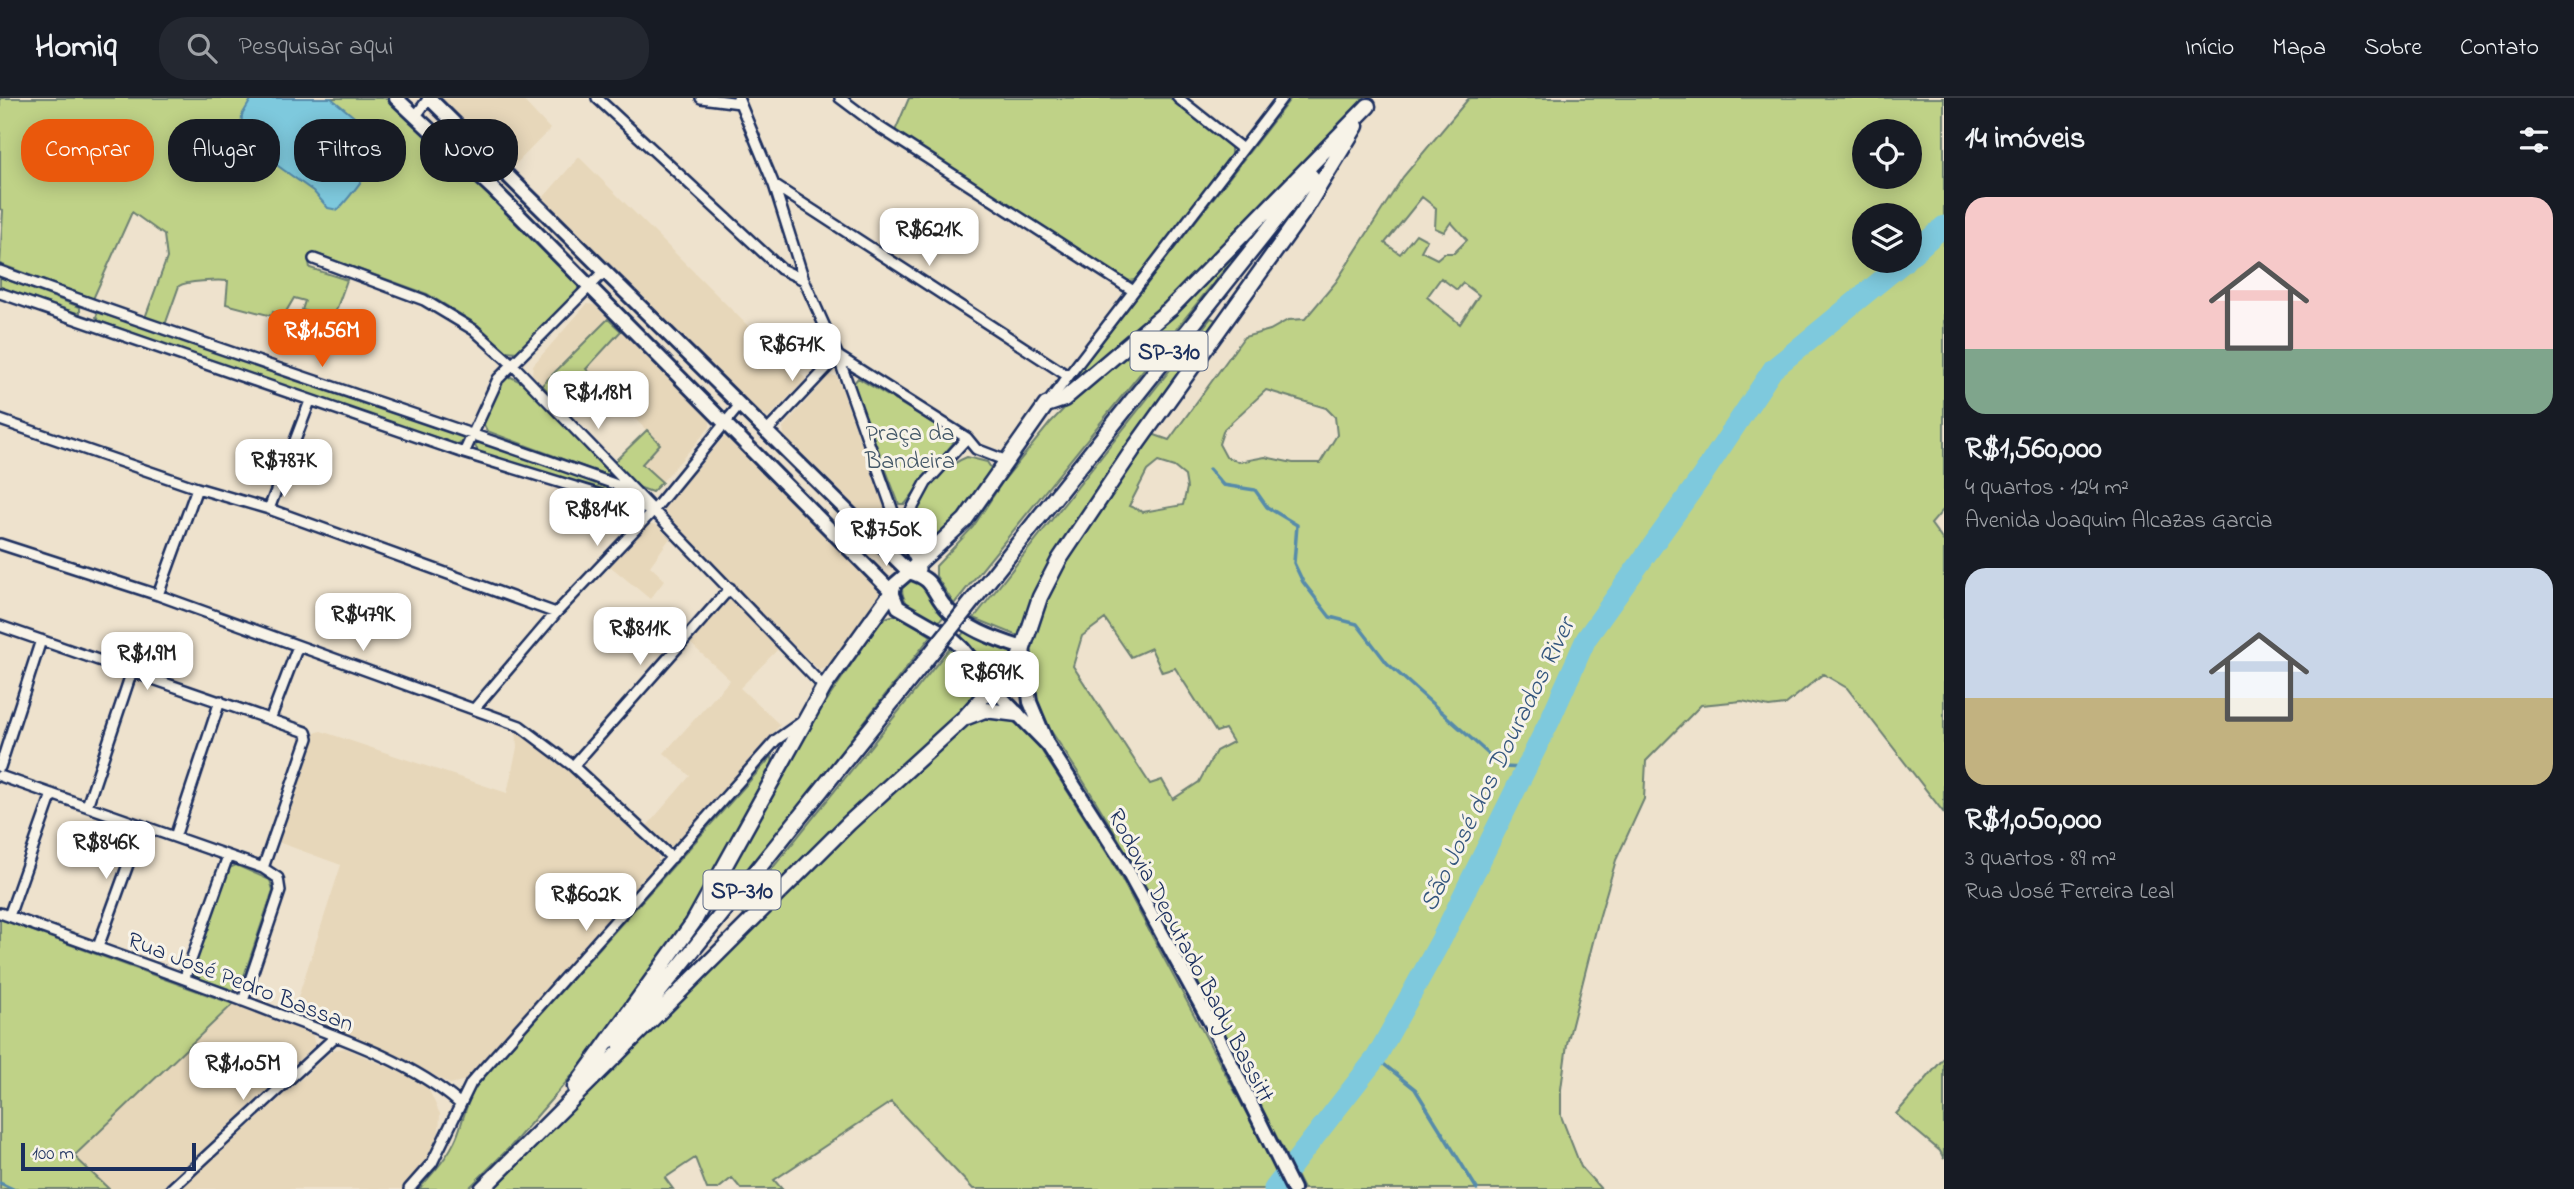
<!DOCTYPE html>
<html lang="pt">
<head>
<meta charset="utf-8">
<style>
  :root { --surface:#171b24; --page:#242831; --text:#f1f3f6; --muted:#9ea1a6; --line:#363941; --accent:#ea580c }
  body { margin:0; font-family:"Indie Flower",sans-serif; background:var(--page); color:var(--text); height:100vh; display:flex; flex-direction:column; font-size:26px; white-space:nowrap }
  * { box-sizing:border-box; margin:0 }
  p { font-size:23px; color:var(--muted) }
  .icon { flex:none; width:38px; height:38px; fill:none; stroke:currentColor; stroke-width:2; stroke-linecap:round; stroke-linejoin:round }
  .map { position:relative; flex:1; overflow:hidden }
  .sheet { display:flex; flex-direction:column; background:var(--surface); width:630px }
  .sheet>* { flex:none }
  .hud { position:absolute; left:21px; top:21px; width:665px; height:63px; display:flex; gap:14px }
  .tools { position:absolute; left:1852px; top:21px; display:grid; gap:14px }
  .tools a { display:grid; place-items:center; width:70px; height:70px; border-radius:50%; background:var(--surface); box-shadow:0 4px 18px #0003; font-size:35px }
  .scale { position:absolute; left:21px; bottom:18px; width:175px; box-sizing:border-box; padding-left:7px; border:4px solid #1b2f5e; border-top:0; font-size:19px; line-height:24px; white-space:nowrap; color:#1b2f5e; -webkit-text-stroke:5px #f7f3e8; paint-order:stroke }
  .price { position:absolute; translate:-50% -60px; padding:0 16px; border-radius:14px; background:#fff; color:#222; font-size:23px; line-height:46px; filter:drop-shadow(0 2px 4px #0008) }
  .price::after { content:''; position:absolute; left:50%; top:42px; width:21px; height:16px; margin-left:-10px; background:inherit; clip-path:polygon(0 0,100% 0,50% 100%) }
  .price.active { background:var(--accent); color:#fff }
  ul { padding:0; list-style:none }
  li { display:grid; align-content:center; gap:14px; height:371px; padding:0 21px }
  li span { display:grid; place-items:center; height:217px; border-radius:21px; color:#555 }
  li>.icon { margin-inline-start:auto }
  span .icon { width:126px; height:126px; fill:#fffc; stroke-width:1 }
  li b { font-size:30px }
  h2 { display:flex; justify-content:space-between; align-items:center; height:84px; padding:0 21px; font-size:30px }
  .tag { padding:0 24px; border-radius:28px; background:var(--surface); box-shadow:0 4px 18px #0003; font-size:24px; line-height:63px }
  .tag.active { background:var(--accent); color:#fff }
  header { display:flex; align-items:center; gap:42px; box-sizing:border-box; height:98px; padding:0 35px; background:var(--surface); border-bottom:2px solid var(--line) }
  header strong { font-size:33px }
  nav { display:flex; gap:38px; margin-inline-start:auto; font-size:24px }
  .search { width:490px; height:63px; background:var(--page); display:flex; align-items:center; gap:18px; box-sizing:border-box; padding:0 24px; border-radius:28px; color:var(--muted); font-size:26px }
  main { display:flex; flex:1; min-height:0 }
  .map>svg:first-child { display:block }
  .built { fill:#e7d7ba }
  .green { fill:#bfd287; stroke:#6d8072; stroke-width:2; fill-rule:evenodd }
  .water { fill:#7ec9dd; stroke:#568baa; stroke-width:2 }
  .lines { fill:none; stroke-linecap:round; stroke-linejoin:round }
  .stream { stroke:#568baa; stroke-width:3.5 }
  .river { stroke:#7ec9dd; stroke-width:21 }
  .street-casing { stroke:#1b2f5e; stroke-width:14 }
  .secondary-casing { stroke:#1b2f5e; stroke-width:18 }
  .primary-casing { stroke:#1b2f5e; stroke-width:19 }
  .street { stroke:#f7f3e8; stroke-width:9 }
  .secondary { stroke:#f7f3e8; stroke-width:12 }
  .primary { stroke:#f7f3e8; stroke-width:14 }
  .primary-bridge-casing { stroke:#1b2f5e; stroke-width:19; stroke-linecap:butt }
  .primary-bridge { stroke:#f7f3e8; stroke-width:14 }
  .labels { text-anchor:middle; stroke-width:6; stroke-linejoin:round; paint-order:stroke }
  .shield { fill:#f7f3e8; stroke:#5d6a87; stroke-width:2 }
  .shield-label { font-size:23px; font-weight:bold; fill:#1b2f5e }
  .park-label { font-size:24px; fill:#445868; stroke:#f7f3e8 }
  .street-label { font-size:24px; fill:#1b2f5e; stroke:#f7f3e8 }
  .water-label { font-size:26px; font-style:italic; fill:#34567e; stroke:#f7f3e8 }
</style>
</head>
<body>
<header>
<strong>Homiq</strong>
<div class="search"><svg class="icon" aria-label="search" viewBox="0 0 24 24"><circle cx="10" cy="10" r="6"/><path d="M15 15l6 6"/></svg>Pesquisar aqui</div>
<nav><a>Início</a><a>Mapa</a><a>Sobre</a><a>Contato</a></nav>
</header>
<main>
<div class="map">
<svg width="1944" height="1091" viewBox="0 0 1944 1091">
  <rect width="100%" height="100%" fill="#eee2cd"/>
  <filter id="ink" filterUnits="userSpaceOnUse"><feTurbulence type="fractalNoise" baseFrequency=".0143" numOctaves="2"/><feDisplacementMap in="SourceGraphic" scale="14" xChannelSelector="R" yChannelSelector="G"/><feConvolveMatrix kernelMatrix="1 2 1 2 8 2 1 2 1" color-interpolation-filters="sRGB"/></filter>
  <g filter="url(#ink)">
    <path class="built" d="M443 0H521L550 31 512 70 443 4Z
      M579 59 796 276 799 274 806 281 768 320 742 303 542 101Z
      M587 206 595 207 608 221 542 287 532 276 533 267Z
      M621 233 710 319V329L662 384 642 366 660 346 586 271Z
      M829 278H837L889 422 886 438 784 338 783 329Z
      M725 338 730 339 879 489 880 499 877 507 830 568 819 572 663 417 664 408Z
      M650 426 657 427 670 440 650 468 665 482 650 501 610 468Z
      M726 502 736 503 780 549 740 590 780 627 676 749 667 748 646 729 690 678 664 655 730 582 689 544Z
      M321 633 507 695 517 650 516 633 569 671 658 755V767L470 981 450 986 396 957 293 915 341 767 278 744 315 635Z
      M233 906 312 936 315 947 161 1091H109L74 1059Z
      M345 950 417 982 429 992 440 1016 439 1034 426 1062 402 1091H181L333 952Z"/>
    <path class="green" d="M0 0H387L490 95 578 182V197L518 254 505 253 478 227 427 196 314 155 309 164 310 170 347 182 329 232 317 229 322 218 302 212 305 203 294 200 284 217 273 214 272 218 226 206 228 183C218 182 186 183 179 188L165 227 145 220 167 160 164 137 132 114 93 201 0 166 3 112 0 111Z
      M909 0H1170L1231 48V58L1135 182 1128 183 895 33Z
      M1291 0H1366L1167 209 1077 282 1074 280Z
      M1469 0H1944V411L1931 426 1944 444V715L1847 590 1823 576 1785 607 1769 609 1742 603 1701 607 1646 663 1644 701 1616 762 1598 824 1567 946 1561 991V1018L1581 1069 1601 1091H1303C1222 932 1145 772 1045 624 1031 595 1025 561 1034 529 1050 468 1115 389 1152 336L1169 342 1244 239 1270 232 1288 222 1305 221 1336 184 1403 79ZM1864 33H1909V79H1864ZM1422 99 1436 110 1435 130 1444 134 1451 124 1467 142 1454 155H1444L1437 161 1421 153 1427 142 1416 136 1400 156 1385 145ZM1864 117H1909V163H1864ZM1441 180 1457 192 1463 185 1479 197 1460 226 1427 199ZM1266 292 1326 310 1335 319 1337 337 1320 365H1293L1265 359 1239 364 1226 359 1219 346 1224 331ZM1158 364 1174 369 1185 378 1187 390 1183 407 1143 414 1129 408 1147 373ZM1105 521 1131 559 1151 550 1162 574 1175 570 1216 634 1225 631 1233 644 1216 653 1199 684 1173 701 1162 682 1150 686 1073 568 1082 538Z
      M1249 141 954 506 936 478V468L973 429 1003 383 1050 325 1089 285 1173 215Z
      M0 179 80 209V216L0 190Z
      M98 214 460 336 463 340 462 345 456 346 312 299 99 223 96 219Z
      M1211 220 1216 222 1214 227 1127 352 1021 539 974 520Z
      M608 221 621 233 586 271 601 285 569 316 542 287Z
      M511 279 531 289 610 376H603L487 333 483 325 502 281Z
      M858 280 951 336 953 345 905 406H899L853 286Z
      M647 332 660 346 642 366 662 384 652 394 638 389 614 364Z
      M478 343 485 344 636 398 629 404 479 354 475 348Z
      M967 359 987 364 991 370C978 406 946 432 919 458 895 422 934 372 967 359Z
      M912 481 927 489 946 516 938 525C924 514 902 512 902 490Z
      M891 518H900L931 538 720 809 711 814 710 810 813 623 882 521Z
      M966 531 1012 552 1016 556 1014 570 997 581 990 579 959 541Z
      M952 547C965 561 970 576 984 589L982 595 747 818H744L741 813 746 803Z
      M995 618 1016 623 1038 647 1112 763 1287 1091H973L891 1004 774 1082 782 1091H741L732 1080 718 1091H707L695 1060 665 1080 673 1091H494L852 730 967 625Z
      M772 658 773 669 690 823 582 966 511 1048 468 1091H419C433 1075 449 1058 457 1038 464 1020 466 1004 477 987Z
      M236 767 270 782 273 792 241 887 232 892 195 879 191 873 227 771Z
      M0 821 233 906 74 1058 109 1091H0Z
      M1944 960V1061L1940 1053 1896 1016Z"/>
    <path class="water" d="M252 0H331L375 36C388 56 350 98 338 112L328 110 313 93 257 53 241 33 242 17Z"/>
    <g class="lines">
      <path class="stream" d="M1209 371 1223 387 1255 392 1267 409 1297 427 1294 465 1303 484 1330 519 1357 526 1387 565 1503 669 1525 670
        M1376 960 1415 991 1477 1091
        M0 1085 13 1091"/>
      <path class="river" d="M1909 159 1944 128
        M1274 1091 1376 960 1441 842 1550 622 1586 541 1702 378 1773 271 1905 163"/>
      <g class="street-casing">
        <path id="street" d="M597 0 781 171 804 182
          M701 0 740 5
          M738 0 774 87 804 182 838 258 900 433 920 471
          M840 0 876 27 1132 192
          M1178 0 1241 50
          M415 19 429 0
          M774 87 1068 278
          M314 161 424 202 474 232 513 267 824 589
          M0 173C210 250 423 317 634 393
          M0 195 464 355 653 413
          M1047 306 1282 0
          M0 322 197 390 269 411 556 515
          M768 332 838 258 967 340 976 351 1007 363
          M464 355 498 281 604 174
          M269 411 310 303
          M0 446 158 497 520 628 573 668 672 760
          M884 446 900 433 926 385 967 340
          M158 497 197 390
          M0 528 306 634 308 640 263 770
          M475 610 556 515 653 413 739 308
          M271 619 298 548
          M573 668 730 490
          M0 669 41 542
          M0 678 263 770 278 780 280 793 243 903
          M87 708 132 573
          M175 739 220 603
          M0 815C91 847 182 879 272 914 333 937 410 962 459 1005
          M9 818 52 696
          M98 849 142 728
          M185 879 228 758
          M171 1091 336 938
          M409 1091 432 1065 471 985 776 642 803 623"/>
      </g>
      <g class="secondary-casing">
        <path id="secondary" d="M396 0 493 91 892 494 898 509 949 538 962 550 1005 603 1048 647
          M429 0 909 474C934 482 929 487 943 506 960 529 997 542 1023 550
          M892 494 895 486 909 474
          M1023 550 1030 604 1048 647 1121 761 1214 931 1293 1091
          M993 587C1009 584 1014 577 1021 563L1019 557"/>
      </g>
      <g class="primary-casing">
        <path id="primary" d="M909 474 965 422 1046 307 1064 301 1170 211 1368 8
          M974 501 1311 78
          M1023 550 1040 499 1059 462 1132 353 1304 113 1356 28
          M967 619 985 612 1017 616
          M619 944 924 564
          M575 989 693 825 824 589 892 494
          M482 1091 849 725 965 619 993 587"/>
      </g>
      <use href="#street" class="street"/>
      <use href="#secondary" class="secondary"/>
      <use href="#primary" class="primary"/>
      <g class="primary-bridge-casing">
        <path id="primary-bridge" d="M924 564 974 501"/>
      </g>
      <use href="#primary-bridge" class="primary-bridge"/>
    </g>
  </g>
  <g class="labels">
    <g class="shield">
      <rect x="1130.5" y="233.5" width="77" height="39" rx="5"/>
      <rect x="703.5" y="772.5" width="77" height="39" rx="5"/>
    </g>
    <g class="shield-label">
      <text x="1169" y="261">SP-310</text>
      <text x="742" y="800">SP-310</text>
    </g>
    <g class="park-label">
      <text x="910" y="342">Praça da<tspan x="910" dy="28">Bandeira</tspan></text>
    </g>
    <g class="street-label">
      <text transform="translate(1192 857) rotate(62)" y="8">Rodovia Deputado Bady Bassitt</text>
      <text transform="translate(241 883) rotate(21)" y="8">Rua José Pedro Bassan</text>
    </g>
    <g class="water-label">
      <text transform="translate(1496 666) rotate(-64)" y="9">São José dos Dourados River</text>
    </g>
  </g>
</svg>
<div class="tools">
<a><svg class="icon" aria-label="locate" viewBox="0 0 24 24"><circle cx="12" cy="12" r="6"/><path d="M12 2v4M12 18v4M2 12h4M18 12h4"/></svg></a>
<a><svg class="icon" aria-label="layers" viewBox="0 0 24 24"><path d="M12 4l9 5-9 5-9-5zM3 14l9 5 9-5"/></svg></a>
</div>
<div class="scale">100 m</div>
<b class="price" style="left:929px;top:170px">R$621K</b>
<b class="price active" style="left:322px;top:271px">R$1.56M</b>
<b class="price" style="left:792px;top:285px">R$671K</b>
<b class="price" style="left:598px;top:333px">R$1.18M</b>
<b class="price" style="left:284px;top:401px">R$787K</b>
<b class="price" style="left:597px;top:450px">R$814K</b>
<b class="price" style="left:886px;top:470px">R$750K</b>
<b class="price" style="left:363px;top:555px">R$479K</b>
<b class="price" style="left:640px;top:569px">R$811K</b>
<b class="price" style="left:147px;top:594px">R$1.9M</b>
<b class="price" style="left:992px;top:613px">R$691K</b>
<b class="price" style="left:106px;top:783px">R$846K</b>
<b class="price" style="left:586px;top:835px">R$602K</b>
<b class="price" style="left:243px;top:1004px">R$1.05M</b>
<div class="hud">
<a class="tag active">Comprar</a>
<a class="tag">Alugar</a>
<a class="tag">Filtros</a>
<a class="tag">Novo</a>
</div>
</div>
<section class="sheet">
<h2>14 imóveis<svg class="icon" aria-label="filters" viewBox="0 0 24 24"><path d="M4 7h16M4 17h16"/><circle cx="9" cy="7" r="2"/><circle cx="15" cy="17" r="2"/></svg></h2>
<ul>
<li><span style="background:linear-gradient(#f6c9c9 70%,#7fa58c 0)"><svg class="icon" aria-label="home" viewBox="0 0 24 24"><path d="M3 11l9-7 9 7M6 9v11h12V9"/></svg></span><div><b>R$1,560,000</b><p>4 quartos · 124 m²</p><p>Avenida Joaquim Alcazas Garcia</p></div></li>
<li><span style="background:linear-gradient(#c9d6e8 60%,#c2b280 0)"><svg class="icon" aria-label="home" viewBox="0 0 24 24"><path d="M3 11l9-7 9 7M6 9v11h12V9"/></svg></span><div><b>R$1,050,000</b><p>3 quartos · 89 m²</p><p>Rua José Ferreira Leal</p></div></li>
</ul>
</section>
</main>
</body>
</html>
